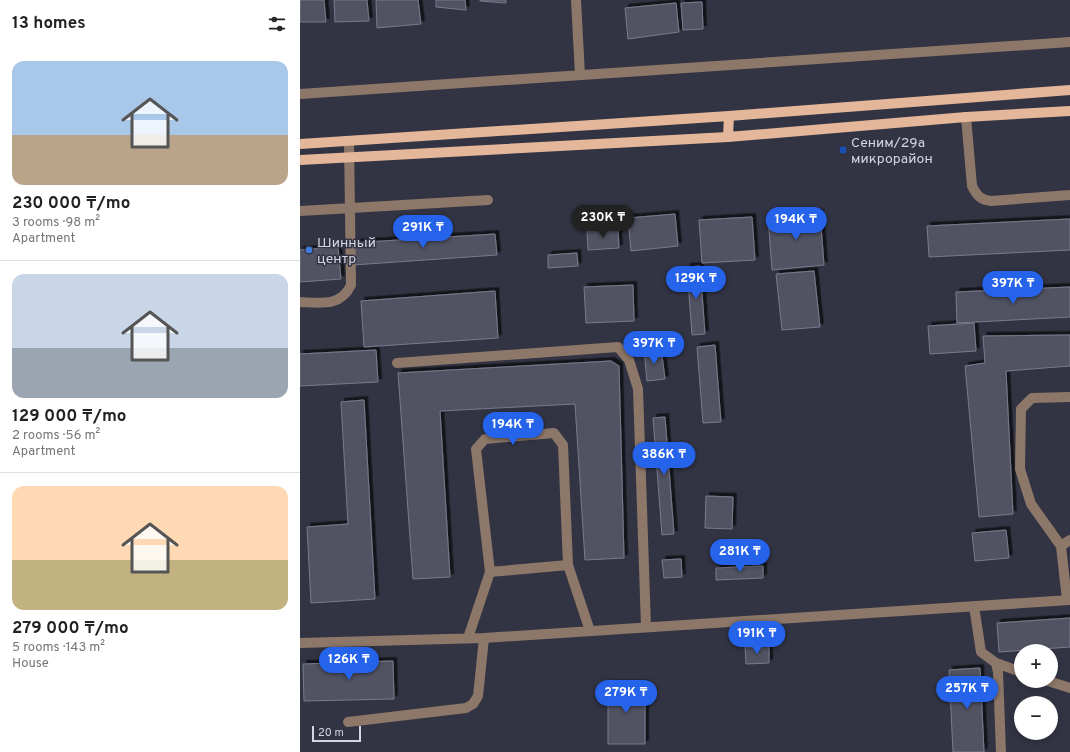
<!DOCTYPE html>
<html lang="en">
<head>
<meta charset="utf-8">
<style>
  :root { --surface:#fff; --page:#f2f2f2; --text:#222; --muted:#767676; --line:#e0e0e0; --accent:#2563eb }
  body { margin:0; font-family:Overpass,sans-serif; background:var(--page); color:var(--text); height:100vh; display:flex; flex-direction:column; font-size:15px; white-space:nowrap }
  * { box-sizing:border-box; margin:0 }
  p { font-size:13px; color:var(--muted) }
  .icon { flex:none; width:22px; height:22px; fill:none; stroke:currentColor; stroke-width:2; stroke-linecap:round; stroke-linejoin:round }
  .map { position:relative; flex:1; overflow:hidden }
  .sheet { display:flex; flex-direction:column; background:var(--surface); width:300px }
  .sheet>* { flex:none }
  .tools { position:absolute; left:714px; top:644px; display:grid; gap:8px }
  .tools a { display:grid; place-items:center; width:44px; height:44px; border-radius:50%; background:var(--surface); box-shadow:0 2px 6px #0003; font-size:20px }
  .scale { position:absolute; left:12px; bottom:10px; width:49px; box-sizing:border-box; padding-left:4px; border:2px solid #d4d5df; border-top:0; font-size:11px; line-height:14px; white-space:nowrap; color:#d4d5df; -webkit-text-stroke:3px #323443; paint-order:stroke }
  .price { position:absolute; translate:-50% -34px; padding:0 9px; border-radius:14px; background:var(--accent); color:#fff; font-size:13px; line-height:26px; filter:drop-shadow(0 1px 2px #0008) }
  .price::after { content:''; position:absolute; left:50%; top:24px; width:12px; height:9px; margin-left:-6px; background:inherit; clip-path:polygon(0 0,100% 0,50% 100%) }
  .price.active { background:#222; color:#fff }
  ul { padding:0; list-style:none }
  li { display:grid; align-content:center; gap:8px; height:212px; padding:0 12px }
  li+li { border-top:1px solid var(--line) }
  li span { display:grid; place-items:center; height:124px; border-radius:12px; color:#555 }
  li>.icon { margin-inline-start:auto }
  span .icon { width:72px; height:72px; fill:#fffc; stroke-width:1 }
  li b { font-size:17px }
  h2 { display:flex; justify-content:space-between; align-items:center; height:48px; padding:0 12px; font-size:17px }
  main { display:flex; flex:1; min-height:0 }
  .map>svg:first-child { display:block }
  .building { fill:#515363; stroke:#797b8d; filter:url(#shadow) }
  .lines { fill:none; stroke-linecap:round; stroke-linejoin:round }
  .minor { stroke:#8d7769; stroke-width:10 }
  .major { stroke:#e5b79a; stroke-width:10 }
  .transit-dot { fill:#1a4fb4; stroke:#323443; stroke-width:1.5 }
  .shop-dot { fill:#3f7fe0; stroke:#323443; stroke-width:1.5 }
  .labels { text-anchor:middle; stroke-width:3; stroke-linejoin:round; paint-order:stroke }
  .poi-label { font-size:14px; fill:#d4d5df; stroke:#323443; text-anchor:start }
</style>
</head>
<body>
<main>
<section class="sheet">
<h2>13 homes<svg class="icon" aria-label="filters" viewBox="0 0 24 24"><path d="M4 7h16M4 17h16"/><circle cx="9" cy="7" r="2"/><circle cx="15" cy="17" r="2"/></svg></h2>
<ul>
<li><span style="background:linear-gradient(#a9c7e8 60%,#b9a48a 0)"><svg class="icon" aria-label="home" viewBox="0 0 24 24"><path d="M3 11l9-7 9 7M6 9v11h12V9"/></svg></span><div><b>230 000 ₸/mo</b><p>3 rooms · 98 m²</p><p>Apartment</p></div></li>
<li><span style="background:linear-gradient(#c9d6e8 60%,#9aa5b1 0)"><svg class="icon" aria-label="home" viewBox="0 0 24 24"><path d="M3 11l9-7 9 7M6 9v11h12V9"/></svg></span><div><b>129 000 ₸/mo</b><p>2 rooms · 56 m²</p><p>Apartment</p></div></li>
<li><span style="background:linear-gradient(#ffd9b3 60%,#c2b280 0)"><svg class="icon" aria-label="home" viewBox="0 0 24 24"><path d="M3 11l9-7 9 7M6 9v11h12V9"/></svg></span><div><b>279 000 ₸/mo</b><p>5 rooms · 143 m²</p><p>House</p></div></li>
</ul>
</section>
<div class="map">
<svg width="770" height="752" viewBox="0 0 770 752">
  <defs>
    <filter id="shadow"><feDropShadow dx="3.5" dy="-3.5" stdDeviation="0" flood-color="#0009"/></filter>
  </defs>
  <rect width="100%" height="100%" fill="#323443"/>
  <path class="building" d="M0 0H24L26 22H0Z
    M34 0H67L69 21 35 22Z
    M76 0H118L121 24 77 28Z
    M136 0H165L166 10 136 7Z
    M180 0H206V3L180 1Z
    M402 2 403 29 383 30 381 3Z
    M376 3 379 32 328 39 325 8Z
    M520 213 524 265 472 270 468 217Z
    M375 214 378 246 331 251 328 218Z
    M452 217 455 260 402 263 399 220Z
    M770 219V250L629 257 627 226Z
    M318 229 319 248 288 250 287 230Z
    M195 234 197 255 53 265 51 243Z
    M38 247 41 279 0 282V250Z
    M277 253 278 266 248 268V255Z
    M400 266 405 334 392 335 387 267Z
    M514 271 520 327 482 330 476 274Z
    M333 285 334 321 286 323 284 287Z
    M770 287V317L657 323 656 292Z
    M195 291 198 338 64 347 61 301Z
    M674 323 676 351 630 354 628 326Z
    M770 335V366L706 371 713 514 679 517 665 366 685 363 683 336Z
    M415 345 421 422 403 423 397 347Z
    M361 348 365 379 347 381 344 350Z
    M76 350 78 382 0 386V354Z
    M311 361 319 366 324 558 285 560 275 404 140 411 150 577 113 579 98 373Z
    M64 400 75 599 11 603 7 527 48 524 41 402Z
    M365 417 374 534 362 535 353 418Z
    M406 496 433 497 432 529 405 528Z
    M706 530 709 558 675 561 672 533Z
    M381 559 382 577 364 578 362 560Z
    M463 566V578L416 580V568Z
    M770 618V647L699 652 697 623Z
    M469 646V663L446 664 445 647Z
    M93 661 94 699 4 701 3 664Z
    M680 668 684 752H653L649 670Z
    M308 684H345V744H308Z"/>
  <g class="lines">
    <path class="minor" d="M276 0 280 75
      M0 94 770 42
      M666 117 672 186C677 196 681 200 691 201L770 195
      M0 211 188 200
      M0 302C20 303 41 307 51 285L49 141
      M97 363 318 347 329 360 338 389 346 627
      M761 546 770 540
      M268 565 290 631
      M767 600 761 546 731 504 720 469 721 409 732 398 770 397
      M674 606 681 652 696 663 698 672 701 752
      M168 638 190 572 176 449 185 439 254 433 263 445 268 565 190 572
      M0 643 184 638 770 600
      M696 663 721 672
      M748 681 770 688
      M48 722 166 708 173 704 178 696 184 638"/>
    <path class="major" d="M428 137 429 116
      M0 144 429 116 770 90
      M0 160 428 137 666 117 770 111"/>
  </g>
  <rect class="transit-dot" x="539" y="146" width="8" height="8" rx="2"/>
  <circle class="shop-dot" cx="9" cy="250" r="4"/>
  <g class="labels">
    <g class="poi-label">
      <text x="551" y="147">Сеним/29а<tspan x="551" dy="16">микрорайон</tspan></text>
      <text x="17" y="247">Шинный<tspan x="17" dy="16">центр</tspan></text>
    </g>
  </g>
</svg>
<div class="tools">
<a>+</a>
<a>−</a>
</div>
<div class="scale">20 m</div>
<b class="price active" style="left:303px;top:239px">230K ₸</b>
<b class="price" style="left:496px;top:241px">194K ₸</b>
<b class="price" style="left:123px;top:249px">291K ₸</b>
<b class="price" style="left:396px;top:300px">129K ₸</b>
<b class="price" style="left:713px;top:305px">397K ₸</b>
<b class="price" style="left:354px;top:365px">397K ₸</b>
<b class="price" style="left:213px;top:446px">194K ₸</b>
<b class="price" style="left:364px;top:476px">386K ₸</b>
<b class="price" style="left:440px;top:573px">281K ₸</b>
<b class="price" style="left:457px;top:655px">191K ₸</b>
<b class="price" style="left:49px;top:681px">126K ₸</b>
<b class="price" style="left:667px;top:710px">257K ₸</b>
<b class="price" style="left:326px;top:714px">279K ₸</b>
</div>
</main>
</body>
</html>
